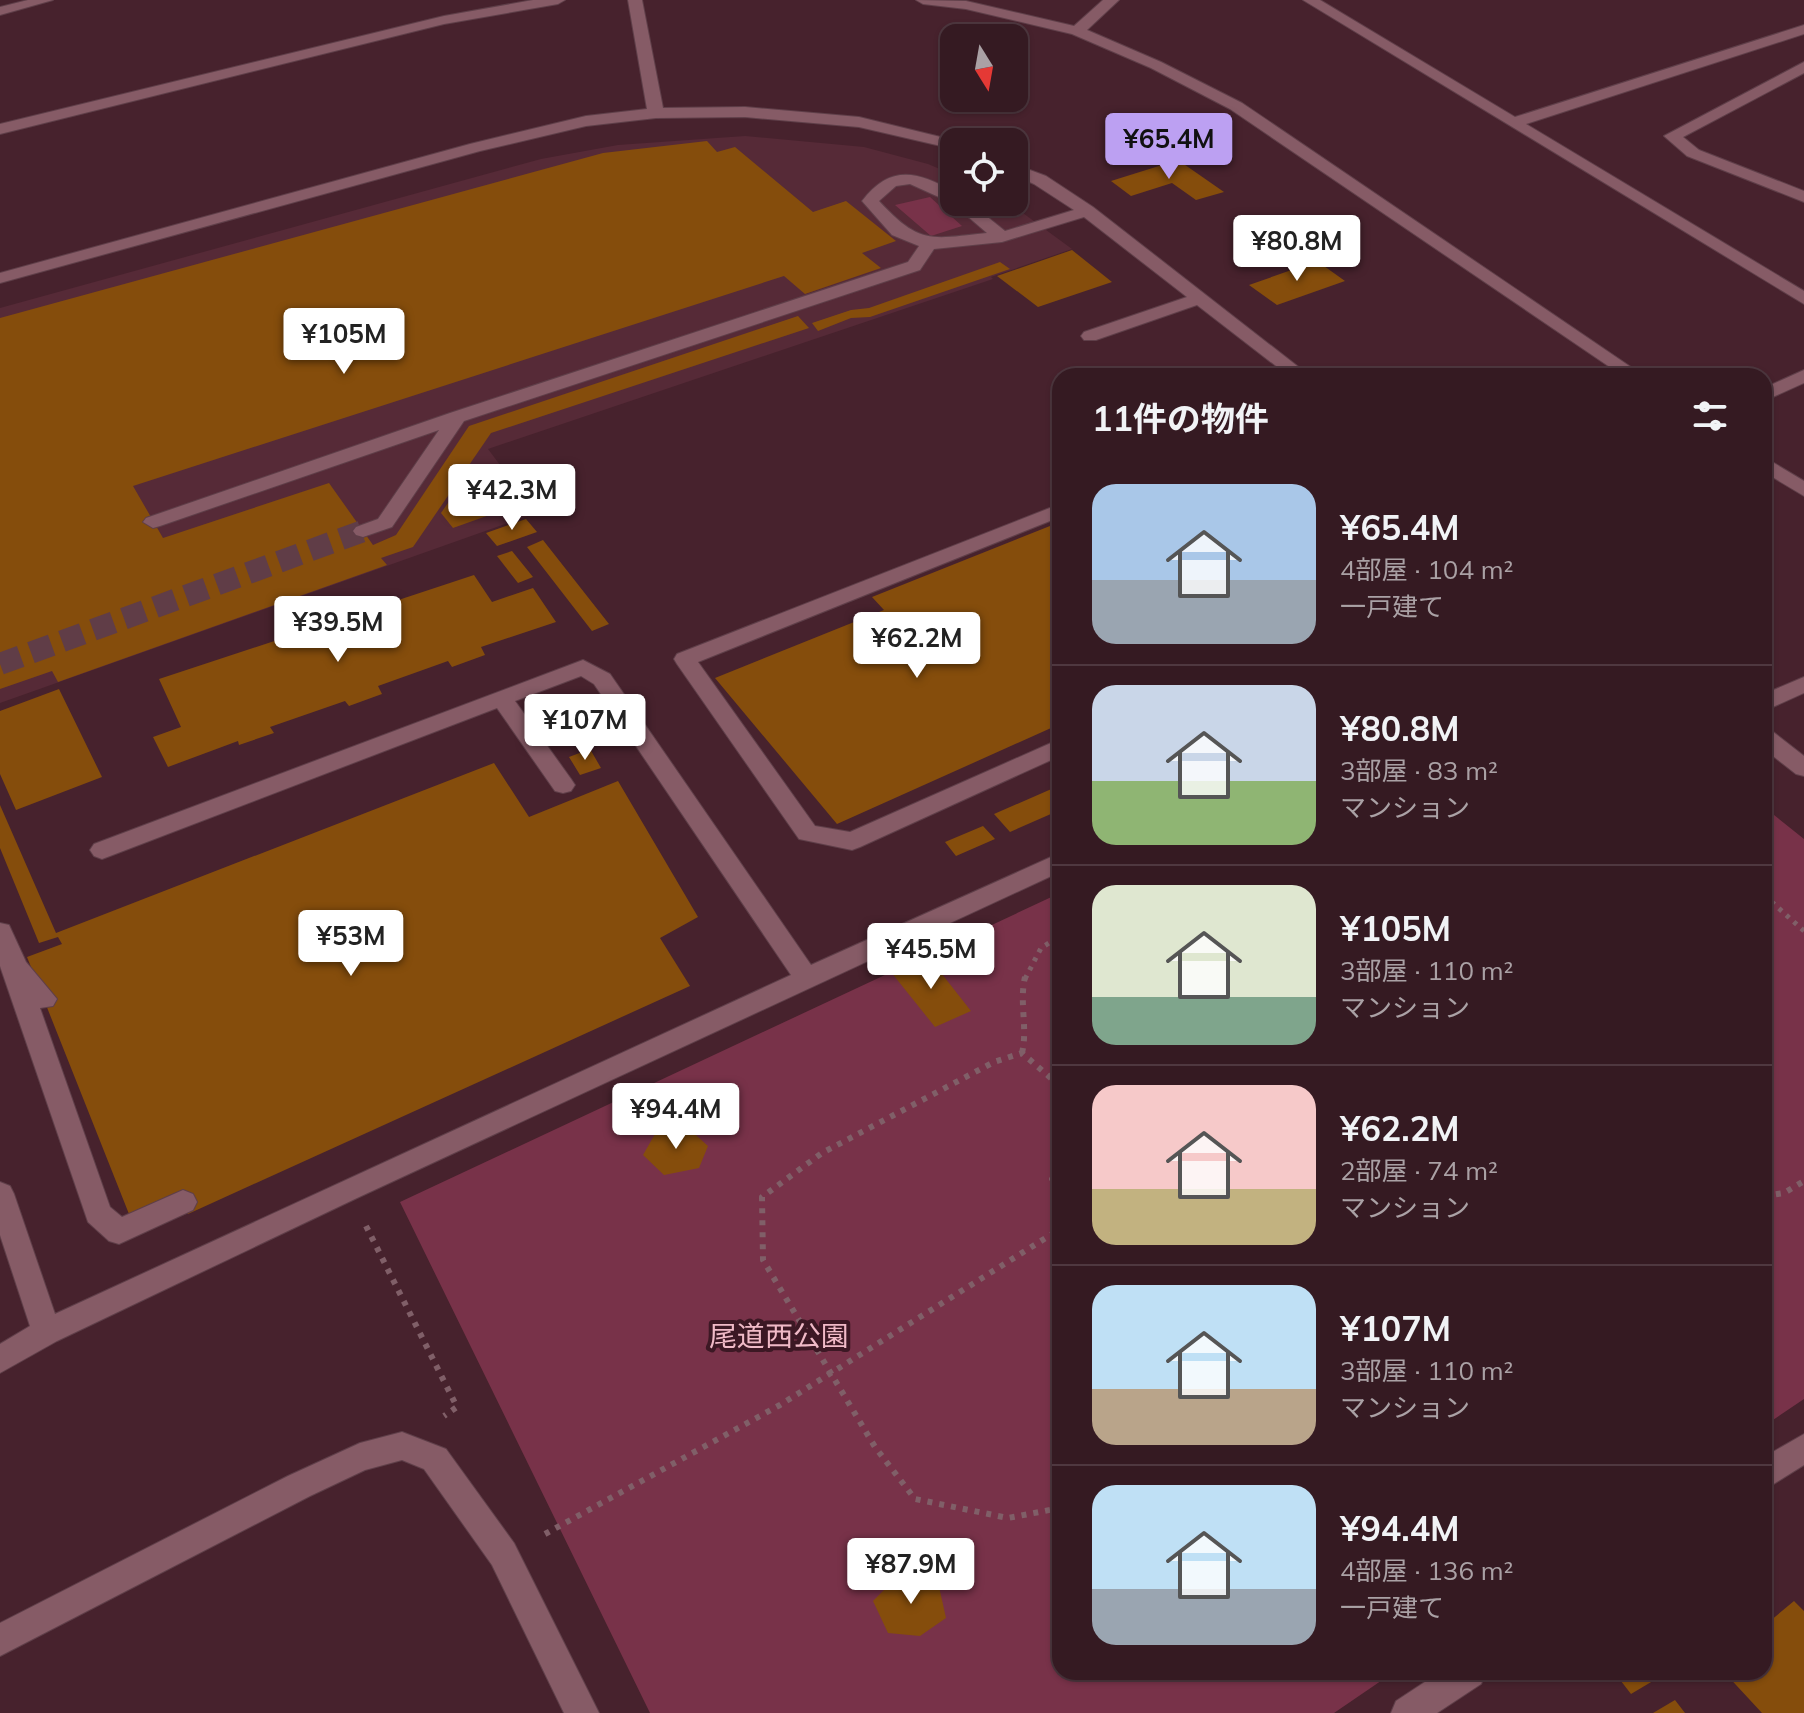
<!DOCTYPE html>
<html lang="ja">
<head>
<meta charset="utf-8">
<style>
  :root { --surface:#351a22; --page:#3d232a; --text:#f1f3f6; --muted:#aaa1a5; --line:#4f3840; --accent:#bca0f2 }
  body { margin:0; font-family:Mulish,"Noto Sans JP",sans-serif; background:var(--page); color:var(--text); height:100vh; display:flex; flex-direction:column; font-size:30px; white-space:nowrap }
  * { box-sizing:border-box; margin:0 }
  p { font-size:26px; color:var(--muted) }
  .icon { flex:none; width:44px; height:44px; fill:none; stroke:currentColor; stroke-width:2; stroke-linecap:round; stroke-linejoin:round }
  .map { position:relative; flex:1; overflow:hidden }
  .side { position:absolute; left:1052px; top:368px; width:720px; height:1312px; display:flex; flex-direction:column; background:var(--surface); border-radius:24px; box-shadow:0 2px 6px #0004,0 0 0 2px var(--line) }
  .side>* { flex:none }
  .needle { width:52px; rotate:169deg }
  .fabs { position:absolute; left:940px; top:24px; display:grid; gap:16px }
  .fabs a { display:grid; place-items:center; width:88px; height:88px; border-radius:16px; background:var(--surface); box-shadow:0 2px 6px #0004,0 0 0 2px var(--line); font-size:40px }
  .price { position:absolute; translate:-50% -68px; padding:0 18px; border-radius:8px; background:#fff; color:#222; font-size:26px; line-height:52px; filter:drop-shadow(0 2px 4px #0008) }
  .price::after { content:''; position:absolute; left:50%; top:48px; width:24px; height:18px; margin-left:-12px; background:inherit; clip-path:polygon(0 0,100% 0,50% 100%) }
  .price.selected { background:var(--accent); color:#111 }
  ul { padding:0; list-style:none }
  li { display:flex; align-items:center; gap:24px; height:200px; padding:0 40px }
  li+li { border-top:2px solid var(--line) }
  li span { display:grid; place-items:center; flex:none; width:224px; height:160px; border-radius:24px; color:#555 }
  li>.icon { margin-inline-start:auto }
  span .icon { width:96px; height:96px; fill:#fffc; stroke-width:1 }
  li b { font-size:34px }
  h2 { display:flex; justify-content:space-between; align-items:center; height:96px; padding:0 40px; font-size:34px }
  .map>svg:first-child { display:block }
  .built { fill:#562a37 }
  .green { fill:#783249 }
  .building { fill:#854d0c }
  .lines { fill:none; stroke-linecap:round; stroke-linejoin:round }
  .minor-tunnel { stroke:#603d47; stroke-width:22; stroke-dasharray:22 11; stroke-linecap:butt }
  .minor-casing { stroke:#5f3f49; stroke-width:2 }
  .path-far1 { stroke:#805f68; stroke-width:5; stroke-dasharray:4 6; stroke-linecap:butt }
  .path { stroke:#805f68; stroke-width:6; stroke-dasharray:5 7; stroke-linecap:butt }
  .minor { fill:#865b66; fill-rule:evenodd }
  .labels { text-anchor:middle; stroke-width:8; stroke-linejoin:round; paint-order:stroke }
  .near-park-label { font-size:28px; fill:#f0bac7; stroke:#3c1824 }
</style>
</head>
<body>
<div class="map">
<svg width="1804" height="1713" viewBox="0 0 1804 1713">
  <rect width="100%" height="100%" fill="#47222d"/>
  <path class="built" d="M745 136 864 147 928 164 954 175V202H1008L1072 249 991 277 993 279 488 449 536 513 0 703V308L541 159 618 145Z"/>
  <path class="green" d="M930 197 962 226 931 236 895 205Z
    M1764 807 1804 839V1399L1764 1426Z
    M1060 893V1672H1394L1334 1713H650L400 1202Z"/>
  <path class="building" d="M707 141 717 152 735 147 813 212 846 201 896 241 862 253 881 268 805 294 784 276 133 486 163 538 329 483 373 545 396 535 469 426 798 316 809 328 491 433 413 547 381 558 387 565 58 682 52 671 0 689V318L603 153Z
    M1178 160 1224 192 1196 200 1172 183 1131 196 1111 181Z
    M1072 250 1112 282 1038 307 997 276Z
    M1317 261 1345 281 1277 305 1249 285Z
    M1000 262 1010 269 870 317 851 318 818 331 812 323 851 310 869 308Z
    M493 464 523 503 453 528 441 513 470 471Z
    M526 519 537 532 497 546 486 533Z
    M1060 522V724L837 824 715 678 884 610 872 597Z
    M543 540 609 624 592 631 527 547Z
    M512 551 533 577 518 583 497 556Z
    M474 575 492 602 533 588 556 622 481 647 485 655 452 667 448 661 378 686 382 694 349 706 345 701 270 727 274 733 239 745 238 741 168 767 153 737 181 727 159 679Z
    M59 689 102 777 16 810 0 774V711Z
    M590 749 601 768 580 775 569 757Z
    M494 763 529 817 618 781 698 917 660 938 690 986 188 1214 177 1192 129 1214 27 957 62 944 58 937 39 943 0 848V805L56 933Z
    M1056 787 1060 792V810L1010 832 994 814Z
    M983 826 995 839 956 856 945 842Z
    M927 955 971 1011 935 1027 891 972Z
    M688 1128 708 1146 699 1168 664 1175 643 1155 655 1134Z
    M897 1577 938 1582 946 1618 920 1636 888 1633 873 1601Z
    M1794 1601 1804 1611V1713H1762L1724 1672H1764V1626Z
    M1614 1672H1668L1631 1694Z
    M1675 1700 1685 1713H1653Z"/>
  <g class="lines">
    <path class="minor-tunnel" d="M0 664 363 531"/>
    <g class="minor-casing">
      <path id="minor" d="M28 0H53L0 15V7Z
        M533 0H565L558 4 444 24 0 134V124L444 16Z
        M628 0H642L663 108 745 107 859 117 961 142H954V149L859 127 745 117 656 118 586 126 480 151 0 283V273L470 144 586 116 647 109Z
        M916 0 966 1 1074 26 1103 0H1119L1087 30 1161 62 1242 103 1644 376H1623L1230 109 1151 68 1072 34 966 9 923 4Z
        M1303 0H1320L1515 117 1804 25V34L1526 124 1804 291V304Z
        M1804 62V73L1683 137 1699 150 1804 191V202L1687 156 1664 136Z
        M1014 164 1046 176 1093 207 1310 376H1289L1197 305 1096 340H1084L1081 336 1084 332 1187 297 1084 217 1002 242 934 249 920 270 464 421 392 527 363 537 356 535 353 531 356 527 378 519 439 430 160 526 153 528 143 522 146 518 450 413 908 262 919 246 892 235 862 201C890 164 918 171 954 192V202H969L1005 231 1074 210 1034 184 1014 175ZM910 184 952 203 987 233C930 239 920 245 879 201L896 186Z
        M1804 370V383L1764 401V388Z
        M1764 457 1804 481V496L1764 472Z
        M1060 504V517L698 662 815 826 850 832 1060 739V756L860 847 852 850 799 839 677 664 674 659 677 654Z
        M583 660 610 674 811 965 1060 853V872L357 1198 57 1341 0 1373V1344L30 1326 0 1235V1182L10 1186 14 1194 55 1314 791 975 594 684 581 676 515 701 571 779 575 785 571 791 563 793 555 791 497 708 110 856 102 859 94 856 90 850 94 844Z
        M1804 677V693L1764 711V694Z
        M1764 729 1772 731 1804 756V776L1796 774 1764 749Z
        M0 923 9 925 26 962 57 999 53 1006 40 1008 110 1207 122 1217 183 1190 193 1194 197 1202 193 1210 119 1244 109 1241 88 1222 0 966Z
        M402 1432 446 1449 514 1543 599 1713H564L492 1565 424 1469 402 1460 365 1470 310 1496 0 1656V1623L288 1476 360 1443Z
        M1804 1434V1465L1764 1490V1457Z
        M1440 1672H1486L1481 1684 1437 1713H1391L1396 1701Z"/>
    </g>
    <path class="path-far1" d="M1764 895 1804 931
      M1025 979 1041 948 1060 936"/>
    <path class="path" d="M1022 1053C1028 1028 1019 1003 1025 977
      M1060 1086 1022 1053 994 1062 822 1153 762 1197 763 1260 875 1447 915 1499 1008 1518 1060 1508
      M1060 1166 1052 1179 1060 1189
      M1764 1196 1784 1193 1804 1181
      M366 1226 457 1407 444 1416
      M545 1534 780 1405 1060 1229"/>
    <use href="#minor" class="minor"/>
  </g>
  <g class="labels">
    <g class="near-park-label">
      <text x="779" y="1346">尾道西公園</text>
    </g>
  </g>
</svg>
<div class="fabs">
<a><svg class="needle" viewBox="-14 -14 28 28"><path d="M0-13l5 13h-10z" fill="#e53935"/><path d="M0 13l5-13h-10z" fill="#aaa1a5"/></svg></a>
<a><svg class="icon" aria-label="locate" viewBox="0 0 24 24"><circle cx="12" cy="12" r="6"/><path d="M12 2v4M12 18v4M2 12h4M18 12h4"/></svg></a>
</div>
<b class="price selected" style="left:1169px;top:181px">¥65.4M</b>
<b class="price" style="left:1297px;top:283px">¥80.8M</b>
<b class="price" style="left:344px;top:376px">¥105M</b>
<b class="price" style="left:512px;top:532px">¥42.3M</b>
<b class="price" style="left:338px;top:664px">¥39.5M</b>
<b class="price" style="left:917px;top:680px">¥62.2M</b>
<b class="price" style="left:585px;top:762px">¥107M</b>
<b class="price" style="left:351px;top:978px">¥53M</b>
<b class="price" style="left:931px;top:991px">¥45.5M</b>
<b class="price" style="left:676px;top:1151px">¥94.4M</b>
<b class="price" style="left:911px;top:1606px">¥87.9M</b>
<section class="side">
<h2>11件の物件<svg class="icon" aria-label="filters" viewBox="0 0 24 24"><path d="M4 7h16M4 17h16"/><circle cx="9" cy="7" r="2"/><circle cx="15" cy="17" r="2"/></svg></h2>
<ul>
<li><span style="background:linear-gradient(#a9c7e8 60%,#9aa5b1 0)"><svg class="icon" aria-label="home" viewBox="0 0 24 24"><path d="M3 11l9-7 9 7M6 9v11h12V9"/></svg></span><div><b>¥65.4M</b><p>4部屋 · 104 m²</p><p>一戸建て</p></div></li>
<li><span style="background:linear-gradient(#c9d6e8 60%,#8fb573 0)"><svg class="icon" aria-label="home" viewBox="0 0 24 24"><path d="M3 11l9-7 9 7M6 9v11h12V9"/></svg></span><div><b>¥80.8M</b><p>3部屋 · 83 m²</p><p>マンション</p></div></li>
<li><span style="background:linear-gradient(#dfe7d0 70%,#7fa58c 0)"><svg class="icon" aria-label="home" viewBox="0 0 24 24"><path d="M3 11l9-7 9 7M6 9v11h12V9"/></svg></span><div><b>¥105M</b><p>3部屋 · 110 m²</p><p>マンション</p></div></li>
<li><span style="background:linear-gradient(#f6c9c9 65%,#c2b280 0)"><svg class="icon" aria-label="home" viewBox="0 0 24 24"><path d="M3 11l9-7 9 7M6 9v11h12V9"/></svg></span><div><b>¥62.2M</b><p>2部屋 · 74 m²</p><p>マンション</p></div></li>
<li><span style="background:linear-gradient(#bfe0f5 65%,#b9a48a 0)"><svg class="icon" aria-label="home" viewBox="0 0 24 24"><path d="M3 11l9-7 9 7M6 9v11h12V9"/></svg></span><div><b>¥107M</b><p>3部屋 · 110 m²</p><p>マンション</p></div></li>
<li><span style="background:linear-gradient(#bfe0f5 65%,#9aa5b1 0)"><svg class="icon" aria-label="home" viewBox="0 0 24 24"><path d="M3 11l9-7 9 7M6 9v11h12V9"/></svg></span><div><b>¥94.4M</b><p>4部屋 · 136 m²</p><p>一戸建て</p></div></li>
</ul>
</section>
</div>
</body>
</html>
